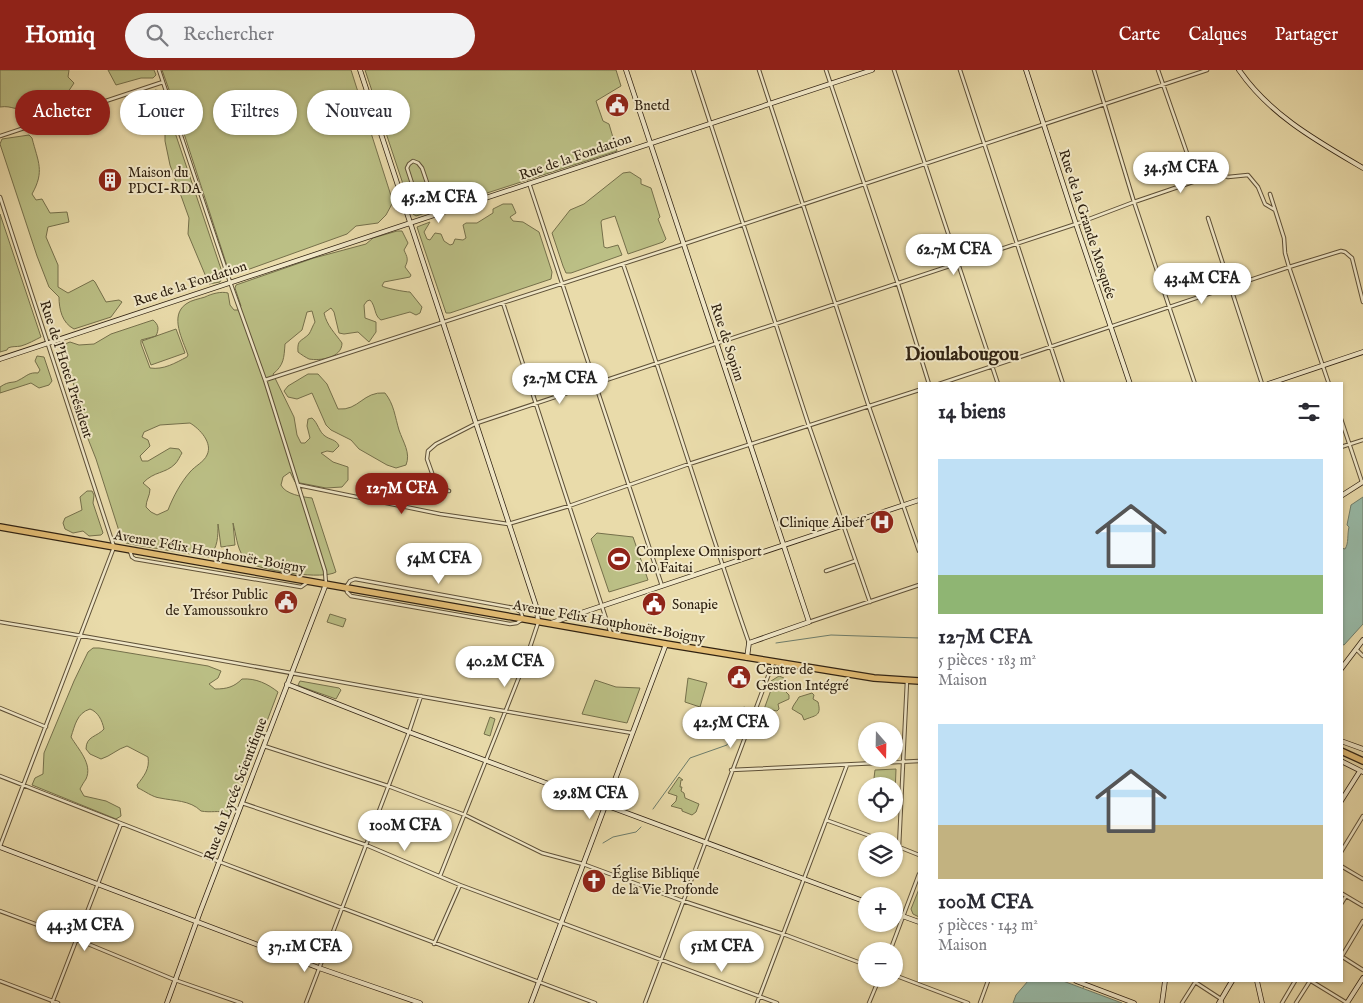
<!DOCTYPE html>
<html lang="fr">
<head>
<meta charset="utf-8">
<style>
  :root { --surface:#fff; --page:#f2f2f3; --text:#2b2b33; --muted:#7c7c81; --accent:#8f2418 }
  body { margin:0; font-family:"IM FELL English",serif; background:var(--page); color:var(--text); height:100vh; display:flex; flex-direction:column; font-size:19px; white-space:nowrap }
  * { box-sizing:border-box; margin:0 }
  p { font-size:16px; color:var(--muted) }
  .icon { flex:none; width:28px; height:28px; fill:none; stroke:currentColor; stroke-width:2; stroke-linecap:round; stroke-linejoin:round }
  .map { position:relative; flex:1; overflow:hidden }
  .drawer { position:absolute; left:918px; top:312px; width:425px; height:600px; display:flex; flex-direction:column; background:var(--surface); border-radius:0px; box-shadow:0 1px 4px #0004 }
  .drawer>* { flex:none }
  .top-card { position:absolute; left:15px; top:20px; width:475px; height:45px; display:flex; gap:10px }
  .needle { width:32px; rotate:160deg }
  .buttons { position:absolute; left:858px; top:652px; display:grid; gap:10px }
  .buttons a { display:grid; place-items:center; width:45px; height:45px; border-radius:50%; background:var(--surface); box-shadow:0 1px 4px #0004; font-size:25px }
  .price { position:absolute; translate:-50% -42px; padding:0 11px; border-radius:18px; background:#fff; color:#222; font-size:16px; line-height:32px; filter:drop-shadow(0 1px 2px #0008) }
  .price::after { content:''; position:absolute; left:50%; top:30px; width:15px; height:11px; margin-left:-8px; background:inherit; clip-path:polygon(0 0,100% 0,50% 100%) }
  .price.selected { background:var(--accent); color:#fff }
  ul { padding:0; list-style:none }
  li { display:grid; align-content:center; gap:10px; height:265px; padding:0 20px }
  li span { display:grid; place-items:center; height:155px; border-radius:0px; color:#555 }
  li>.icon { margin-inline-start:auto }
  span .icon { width:90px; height:90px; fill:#fffc; stroke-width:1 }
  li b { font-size:21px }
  h2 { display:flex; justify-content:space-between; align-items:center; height:60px; padding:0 20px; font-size:21px }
  .pill { padding:0 18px; border-radius:22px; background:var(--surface); box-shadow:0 1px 4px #0004; font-size:18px; line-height:45px }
  .pill.selected { background:var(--accent); color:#fff }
  header { display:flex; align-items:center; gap:30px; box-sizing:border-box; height:70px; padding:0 25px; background:var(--accent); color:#fff }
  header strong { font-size:24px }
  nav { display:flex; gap:28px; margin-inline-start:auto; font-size:18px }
  .search { width:350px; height:45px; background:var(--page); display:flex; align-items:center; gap:12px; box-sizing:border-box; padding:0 18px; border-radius:28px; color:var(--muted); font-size:19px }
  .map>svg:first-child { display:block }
  .green { fill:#bbbf85; stroke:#75704b; fill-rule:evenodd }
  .water { fill:#97bba9; stroke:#6d7d6c }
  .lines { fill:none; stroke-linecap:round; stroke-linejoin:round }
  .stream { stroke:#6d7d6c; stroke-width:1 }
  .street-casing { stroke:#5e5037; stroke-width:4.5 }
  .secondary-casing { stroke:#2f2111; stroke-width:5.5 }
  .highway-casing { stroke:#2f2111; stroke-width:8 }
  .street { stroke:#f1e8c8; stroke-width:2.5 }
  .secondary { stroke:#f1e8c8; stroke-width:4 }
  .highway { stroke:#e4be75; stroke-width:5.5 }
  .labels { text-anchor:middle; stroke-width:4; stroke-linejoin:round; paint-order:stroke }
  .poi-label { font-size:14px; fill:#2f2111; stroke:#f1e8c8; text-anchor:start }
  .street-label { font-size:14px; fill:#2f2111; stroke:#f1e8c8 }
  .district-label { font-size:19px; font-weight:bold; fill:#2f2111; stroke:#f1e8c8 }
</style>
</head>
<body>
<header>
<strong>Homiq</strong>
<div class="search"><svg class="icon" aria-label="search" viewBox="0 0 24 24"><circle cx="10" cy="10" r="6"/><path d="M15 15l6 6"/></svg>Rechercher</div>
<nav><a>Carte</a><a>Calques</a><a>Partager</a></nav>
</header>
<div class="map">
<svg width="1363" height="933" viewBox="0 0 1363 933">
  <rect width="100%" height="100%" fill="#e9dbaa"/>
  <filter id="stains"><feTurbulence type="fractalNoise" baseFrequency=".004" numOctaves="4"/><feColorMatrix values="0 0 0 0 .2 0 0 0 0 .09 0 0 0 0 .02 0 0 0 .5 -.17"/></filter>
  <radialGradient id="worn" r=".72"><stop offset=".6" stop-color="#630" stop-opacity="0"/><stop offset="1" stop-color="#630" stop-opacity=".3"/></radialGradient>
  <path class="green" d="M0 0H69L68 7 74 13 64 28 56 31 43 21 35 24 28 37C15 42 13 35 0 37Z
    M108 0H154L156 5 153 8H141L116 15Z
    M162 0H351L393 132 386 145 378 153 356 156 347 164 233 205 229 202 178 45Z
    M365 0H616L621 16 596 31 603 51 609 54 617 81 416 146 413 144Z
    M155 20 161 21 222 202V208L220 212 209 214 188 164 189 148 170 95 165 71V59L153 24Z
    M29 65 32 68C38 92 45 101 32 124L36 130 42 129 50 143 67 142 69 152 48 157 46 167 58 195V217L68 223 93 210 95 212 106 232 119 230 122 232 111 247 74 259C62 253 59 239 59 227L49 217 37 186 0 74 2 69Z
    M630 102 641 109V114L651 118 660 147 658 149 666 169 663 172 628 184 615 146 602 150 601 152 604 177 607 178 618 175 622 185 571 203H566L563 196 552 163 570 140 584 134 623 103Z
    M503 134H512L516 143 510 147 513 151 523 152 539 162 552 202 551 209 450 243H446L417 157 430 152 424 162 427 169 430 170 435 163 441 164 444 171 450 175 453 174 455 169 463 170 466 168 463 155 466 153H477L493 143V139Z
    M0 144 41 267C35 270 28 274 21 276 16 277 12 276 8 278L7 280 0 282Z
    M397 161H402L408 173 404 180C407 187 409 189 405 197L411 205 410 207 384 212 382 216C385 218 405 222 410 222L422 237 420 243 416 245 410 242 381 250C374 246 376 236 370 230L367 231 364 235 365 248 376 252V262L369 272 358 262 344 264 339 263 334 242 331 238 324 243C327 256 335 263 342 273 342 288 320 291 309 289 305 287 302 285 298 282 297 269 301 272 309 264 311 261 313 255 315 252L312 241 307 242 302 260 285 274C284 288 284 295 273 304L294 347 297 365 301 373H305L310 368 307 356 308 349 312 348C318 353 319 362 325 366 330 370 336 369 339 376L333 382 327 381 321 383 333 392 348 397V410L342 417 326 418 295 412 290 402 283 407 281 415C285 424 302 427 312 428L336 502C323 510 266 501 252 494 249 493 245 489 243 486 237 478 236 464 233 453L235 475 221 477 218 454C218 467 218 477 209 487L136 475 126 473 119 468V461L96 389 81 351 77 327 64 280 65 274 70 272 79 275 94 274 111 264 153 250C159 255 159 259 156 266L141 270V274L150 298C164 300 175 293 187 287L188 285C183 270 169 246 186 234 191 230 199 229 205 227 211 224 221 221 228 223L230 235 234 240H238L241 236 235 218 236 215 314 188 366 174 373 168ZM190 353C200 359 213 373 207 385 204 392 195 396 190 402 181 412 173 427 168 440L157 445 151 442 146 437C146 430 150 426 150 419L143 413C154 401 165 404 175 394 178 391 180 386 182 383L179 379 170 378 148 391H142L140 386 150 376 148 370 142 367 144 362 160 355Z
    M176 259 185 283 151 295 142 271Z
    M37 286 44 287 52 311 49 315 39 318 31 313 0 323V317C10 310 13 314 19 310 27 306 29 302 38 303L40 300 35 291Z
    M308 304H318L327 314 338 339C359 341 363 321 385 323 394 334 395 347 399 360 403 372 411 383 406 395L396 398 387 395 359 379 351 370 331 360 326 355 312 323 297 329 288 327 284 321 288 316Z
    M87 421H92L94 425 93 433 103 463 101 465 89 466 83 461 73 463 65 459 63 453 65 448 82 440 80 427Z
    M597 463 633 467 648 510 609 522 591 469Z
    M330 544 346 549 343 557 327 552Z
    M93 578H99L208 596 221 601 218 608 209 614 215 619C227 619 234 617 242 609 256 608 268 614 278 622L250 696 230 741 228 743C218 740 211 743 201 741 190 730 174 731 160 728 152 727 145 721 138 718L137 715C144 706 150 699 148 687L127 676C117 679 111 686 101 689L90 684 86 679C86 666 97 667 104 659 102 650 98 642 90 639 77 643 75 655 71 667 78 679 93 694 86 709 84 712 82 715 80 719L84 726 106 731 120 738 121 746 116 749 32 715 35 708 43 704 44 683 74 611 88 582Z
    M779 606 784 608 786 615 784 620 789 625V629L778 634 779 639 777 641 772 640 765 645 763 642 771 620V611Z
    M688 608 707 613 700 637 685 632Z
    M595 610 616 617 640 618 627 653 582 644Z
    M300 611 339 618 341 620 336 629 302 617 298 615Z
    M812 623 814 625 813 629 818 632C822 647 815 645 804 650L802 645 792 639C793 635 797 631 799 627Z
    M490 647 495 649 490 666 484 664Z
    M896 699 895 725 894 716H873L875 700Z
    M679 707 683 710H681L680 717H682L681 721 684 723 685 728 699 734 696 742 692 745 682 741V739L671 736 676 731 677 726 668 723Z
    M919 819V847L913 844 911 839Z"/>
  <path class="water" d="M1363 427V554L1344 575 1341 574V478L1345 479C1349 473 1347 465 1349 457L1347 455 1351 435Z
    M1028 911H1063L1122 933H1013L1016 925Z"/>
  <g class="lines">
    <path class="stream" d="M776 573 831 565 919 568
      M653 739 690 688 727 675 744 637
      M603 773 613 767 636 762 641 757
      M1083 918 1087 911"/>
    <g class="street-casing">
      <path id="street" d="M159 0 230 212 265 310 325 501 326 514
        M693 0 809 356 870 532
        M759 0 869 337 919 481
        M826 0 898 214 929 314
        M894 0 998 314
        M960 0 1063 314
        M1094 0 1134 132 1195 314
        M1158 0 1196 109
        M0 66 163 12
        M529 113 662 516
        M1270 124 1284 168 1285 183 1289 197 1329 314
        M0 127 114 477 0 776
        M435 136 422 98 418 93 413 91 409 94 407 98 420 138C431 141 446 132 456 128
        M1208 148 1262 314
        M623 194C667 320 705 447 749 573
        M503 233 611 564
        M265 310 678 176 1207 0
        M939 314 1289 197 1341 181 1345 182 1352 188 1363 232
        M1341 349 1362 412
        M1341 377 1363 370
        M298 415 440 444 508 454 569 436 689 394 919 320
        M449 421 437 417 427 389 428 381 436 374 477 353 1076 154 1134 132 1219 103 1228 107 1248 105 1258 117 1265 134 1275 140
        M130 481 132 487 135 489 301 517 308 512
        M826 501 855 491
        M355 509 514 538 521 542 523 549 517 553 510 554 351 526 347 522 346 517 350 511Z
        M0 552C211 587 421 628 632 663
        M809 552 919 515
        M1356 579 1363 586
        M0 638 46 657
        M264 676 388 716 465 745 542 783 583 794 683 831 783 864 866 895
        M731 700 919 691
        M0 706 220 792 595 933
        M242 733 366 775 460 815 777 933
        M826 750 884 771
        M894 775 919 785
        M899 777 907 611
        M1341 782 1363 746
        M1341 796 1363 809
        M440 806 525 592 538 553
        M1341 823 1363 836
        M1341 834 1346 826
        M0 841 76 869 175 910 241 933
        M434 874 460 815
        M890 881 919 804
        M1341 886 1363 900
        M1342 886 1363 851
        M894 905 968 933
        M0 911 58 933
        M1311 911 1347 933
        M1195 912 1221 929 1222 933
        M52 933 121 754
        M306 933 409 662 421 626
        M645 933 773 593
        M757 933 847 695
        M869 933 879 909
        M980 933 988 911
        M1182 933 1196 911
        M1282 933 1295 911
        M1296 933 1310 911"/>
    </g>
    <g class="secondary-casing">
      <path id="secondary" d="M360 0 537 539 538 552
        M626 0 809 552 749 573 747 588
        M1026 0 1076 154 1130 314
        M1239 0C1270 45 1317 71 1363 98
        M0 289 872 0
        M1268 314 1363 282
        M1341 426 1363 412
        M551 553 919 430
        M1341 599 1363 570
        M287 614 409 662 866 832
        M1341 671 1363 679
        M1341 691 1363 702
        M1341 731 1360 701
        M0 777 319 898 420 933
        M894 843 919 852
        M1076 911 1134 933
        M1257 911 1262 933
        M167 933 200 842 326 514
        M531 933 666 574
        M1162 933 1165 911
        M1219 933 1232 911
        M1347 933 1363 908"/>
    </g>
    <g class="highway-casing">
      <path id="highway" d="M0 457 666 574 874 608 919 611
        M1341 681 1363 691"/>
    </g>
    <use href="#street" class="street"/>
    <use href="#secondary" class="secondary"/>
    <use href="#highway" class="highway"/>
  </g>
  <defs>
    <g id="civic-disc" transform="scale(1.25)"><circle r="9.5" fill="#8f2418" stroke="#f1e8c8"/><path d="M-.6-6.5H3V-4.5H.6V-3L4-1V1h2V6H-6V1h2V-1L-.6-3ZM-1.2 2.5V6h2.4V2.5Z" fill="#fff"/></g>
    <g id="building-disc" transform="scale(1.25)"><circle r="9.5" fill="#8f2418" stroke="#f1e8c8"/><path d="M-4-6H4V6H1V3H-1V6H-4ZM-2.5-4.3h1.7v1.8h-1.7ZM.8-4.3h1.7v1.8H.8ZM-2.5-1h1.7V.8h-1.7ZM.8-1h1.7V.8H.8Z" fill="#fff"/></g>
    <g id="hospital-disc" transform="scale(1.25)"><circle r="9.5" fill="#8f2418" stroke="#f1e8c8"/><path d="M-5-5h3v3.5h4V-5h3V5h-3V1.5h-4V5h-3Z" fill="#fff"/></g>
    <g id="stadium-disc" transform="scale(1.25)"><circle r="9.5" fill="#8f2418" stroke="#f1e8c8"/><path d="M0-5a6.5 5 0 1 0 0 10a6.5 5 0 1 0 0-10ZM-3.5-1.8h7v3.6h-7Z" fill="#fff"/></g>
    <g id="church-disc" transform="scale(1.25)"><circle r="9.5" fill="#8f2418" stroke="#f1e8c8"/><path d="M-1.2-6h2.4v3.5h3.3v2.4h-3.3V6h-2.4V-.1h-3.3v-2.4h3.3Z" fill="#fff"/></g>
  </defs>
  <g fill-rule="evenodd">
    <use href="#civic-disc" x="617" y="35"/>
    <use href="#building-disc" x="110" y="110"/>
    <use href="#hospital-disc" x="882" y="452"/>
    <use href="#stadium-disc" x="619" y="489"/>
    <use href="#civic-disc" x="286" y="532"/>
    <use href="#civic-disc" x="654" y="534"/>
    <use href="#civic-disc" x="739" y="607"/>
    <use href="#church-disc" x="594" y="811"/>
  </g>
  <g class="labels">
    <g class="poi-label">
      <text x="634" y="40">Bnetd</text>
      <text x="128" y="107">Maison du<tspan x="128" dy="16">PDCI-RDA</tspan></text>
      <text x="864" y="457" text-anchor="end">Clinique Aibef</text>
      <text x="636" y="486">Complexe Omnisport<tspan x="636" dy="16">Mo Faitai</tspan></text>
      <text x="268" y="529" text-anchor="end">Trésor Public<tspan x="268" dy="16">de Yamoussoukro</tspan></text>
      <text x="672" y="539">Sonapie</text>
      <text x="756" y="604">Centre de<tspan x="756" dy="16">Gestion Intégré</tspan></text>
      <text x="612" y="808">Église Biblique<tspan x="612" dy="16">de la Vie Profonde</tspan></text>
    </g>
    <g class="street-label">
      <text transform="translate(575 86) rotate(-19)" y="5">Rue de la Fondation</text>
      <text transform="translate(1088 154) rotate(72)" y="5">Rue de la Grande Mosquée</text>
      <text transform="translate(190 213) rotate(-18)" y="5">Rue de la Fondation</text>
      <text transform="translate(728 272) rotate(72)" y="5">Rue de Sopim</text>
      <text transform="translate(67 299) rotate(72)" y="5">Rue de l'Hotel Président</text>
      <text transform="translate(210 481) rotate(10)" y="5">Avenue Félix Houphouët-Boigny</text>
      <text transform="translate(609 551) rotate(10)" y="5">Avenue Félix Houphouët-Boigny</text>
      <text transform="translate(235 719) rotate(-69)" y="5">Rue du Lycée Scientifique</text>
    </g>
    <g class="district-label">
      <text x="962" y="290">Dioulabougou</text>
    </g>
  </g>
  <rect width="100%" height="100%" filter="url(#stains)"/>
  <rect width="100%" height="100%" fill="url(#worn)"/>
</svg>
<div class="buttons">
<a><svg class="needle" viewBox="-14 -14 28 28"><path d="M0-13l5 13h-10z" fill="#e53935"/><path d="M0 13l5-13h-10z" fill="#7c7c81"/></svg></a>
<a><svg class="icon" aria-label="locate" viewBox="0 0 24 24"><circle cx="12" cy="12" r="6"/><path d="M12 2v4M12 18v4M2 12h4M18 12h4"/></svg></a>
<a><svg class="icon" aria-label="layers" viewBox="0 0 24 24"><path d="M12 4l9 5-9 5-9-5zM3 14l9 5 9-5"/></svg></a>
<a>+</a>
<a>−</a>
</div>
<b class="price" style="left:1181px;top:124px">34.5M CFA</b>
<b class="price" style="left:439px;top:154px">45.2M CFA</b>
<b class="price" style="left:954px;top:206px">62.7M CFA</b>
<b class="price" style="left:1202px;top:235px">43.4M CFA</b>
<b class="price" style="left:560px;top:335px">52.7M CFA</b>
<b class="price selected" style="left:402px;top:445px">127M CFA</b>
<b class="price" style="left:439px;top:515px">54M CFA</b>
<b class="price" style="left:505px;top:618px">40.2M CFA</b>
<b class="price" style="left:731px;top:679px">42.5M CFA</b>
<b class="price" style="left:590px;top:750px">29.8M CFA</b>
<b class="price" style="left:405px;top:782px">100M CFA</b>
<b class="price" style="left:85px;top:882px">44.3M CFA</b>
<b class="price" style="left:305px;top:903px">37.1M CFA</b>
<b class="price" style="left:722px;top:903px">51M CFA</b>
<div class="top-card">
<a class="pill selected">Acheter</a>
<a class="pill">Louer</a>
<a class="pill">Filtres</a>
<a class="pill">Nouveau</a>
</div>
<section class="drawer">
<h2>14 biens<svg class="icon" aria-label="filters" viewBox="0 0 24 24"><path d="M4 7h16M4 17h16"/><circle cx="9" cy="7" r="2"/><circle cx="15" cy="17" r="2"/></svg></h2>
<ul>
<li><span style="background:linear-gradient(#bfe0f5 75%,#8fb573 0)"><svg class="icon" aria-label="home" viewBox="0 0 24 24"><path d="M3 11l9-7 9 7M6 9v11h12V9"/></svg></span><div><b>127M CFA</b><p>5 pièces · 183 m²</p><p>Maison</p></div></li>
<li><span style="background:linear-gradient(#bfe0f5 65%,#c2b280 0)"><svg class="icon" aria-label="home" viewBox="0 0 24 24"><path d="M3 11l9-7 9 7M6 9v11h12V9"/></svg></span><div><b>100M CFA</b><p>5 pièces · 143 m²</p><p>Maison</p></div></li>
</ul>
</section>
</div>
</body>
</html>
